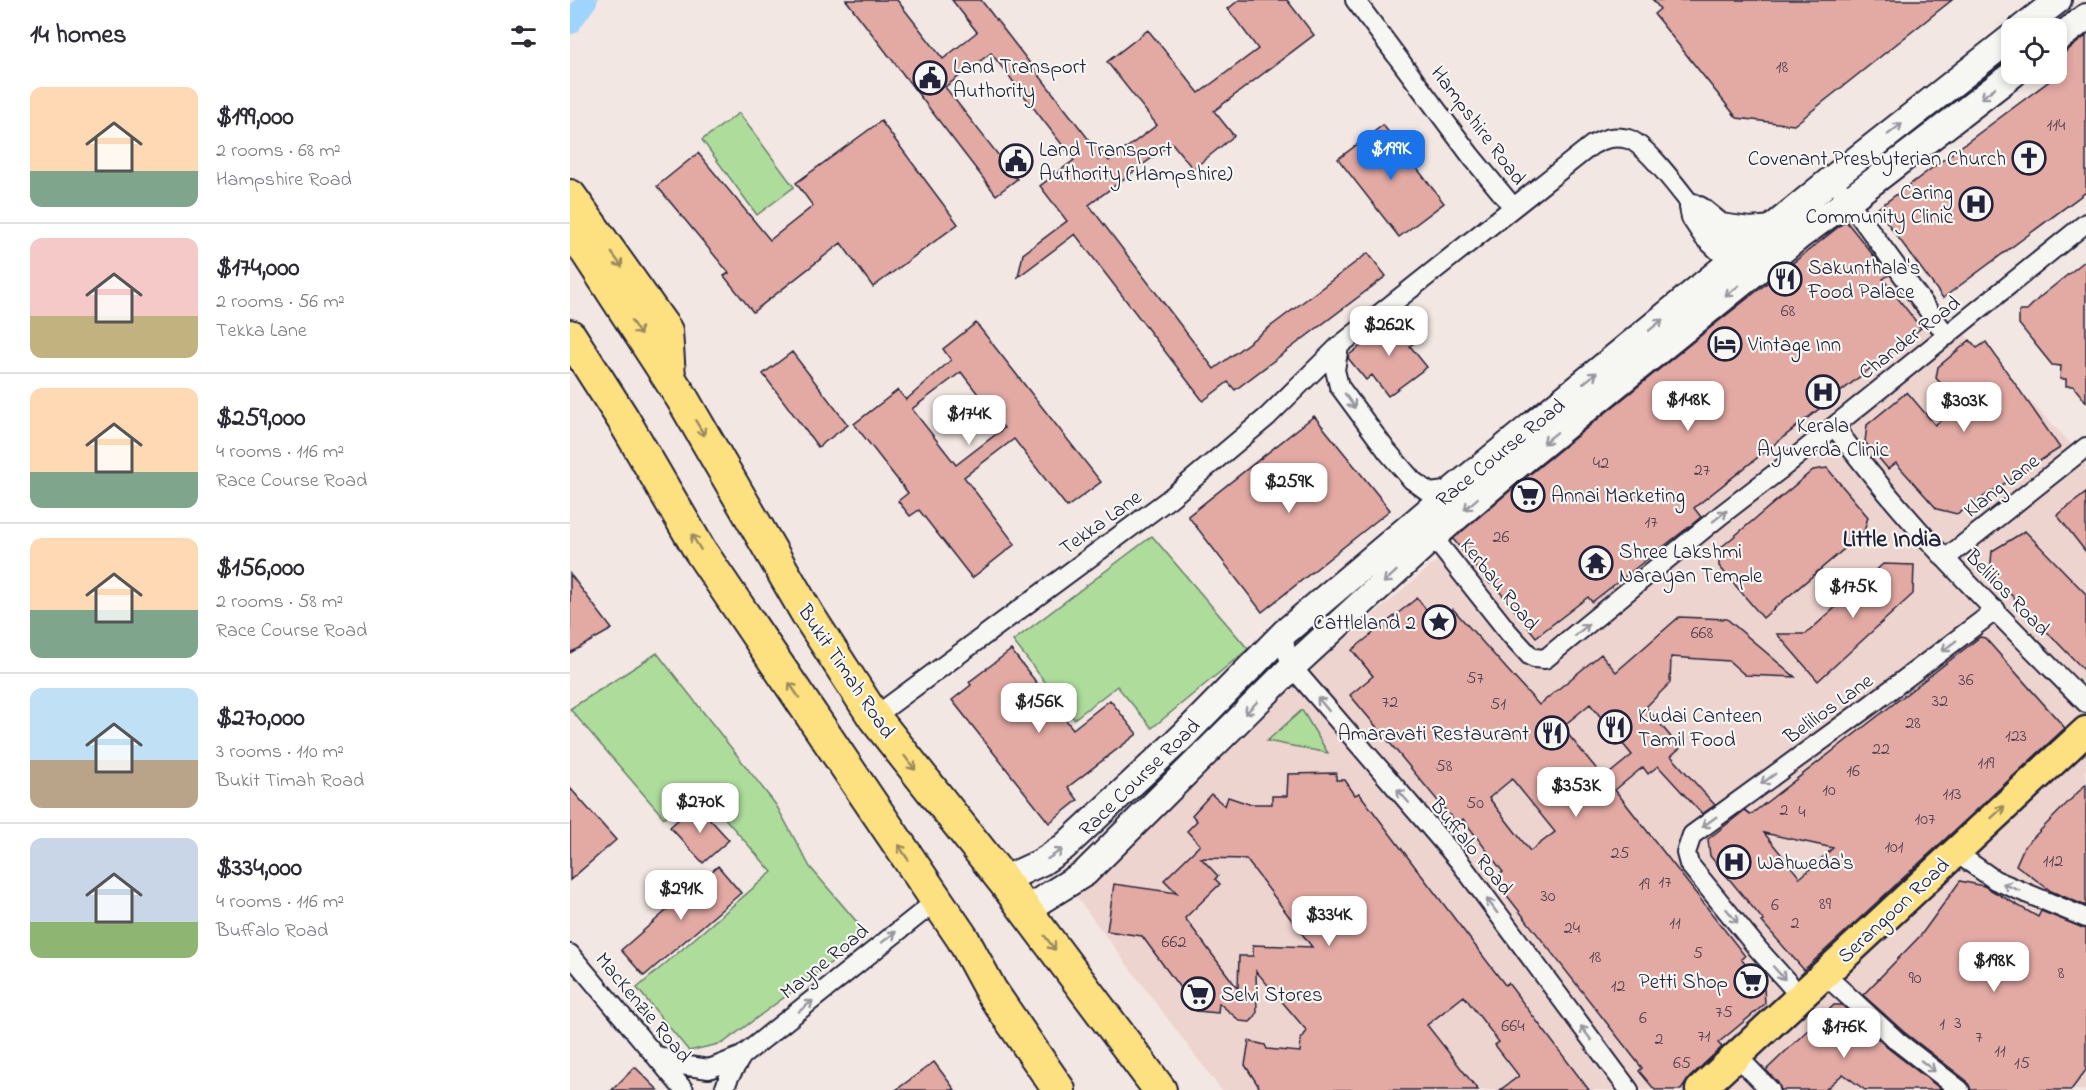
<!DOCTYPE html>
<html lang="en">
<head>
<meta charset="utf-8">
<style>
  :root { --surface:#fff; --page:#f2f2f3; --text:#2b2b33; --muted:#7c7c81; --line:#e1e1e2; --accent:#1a73e8 }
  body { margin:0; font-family:"Indie Flower",sans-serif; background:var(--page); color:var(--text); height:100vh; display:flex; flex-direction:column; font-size:22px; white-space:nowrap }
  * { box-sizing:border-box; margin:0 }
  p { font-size:20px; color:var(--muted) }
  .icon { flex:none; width:33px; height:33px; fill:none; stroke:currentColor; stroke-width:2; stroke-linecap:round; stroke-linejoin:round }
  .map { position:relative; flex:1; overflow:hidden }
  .drawer { display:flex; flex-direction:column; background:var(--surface); width:570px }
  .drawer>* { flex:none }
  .buttons { position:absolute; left:1431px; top:18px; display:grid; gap:12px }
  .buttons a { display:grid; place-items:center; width:66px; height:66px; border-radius:12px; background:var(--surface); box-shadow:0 3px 9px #0003; font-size:30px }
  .price { position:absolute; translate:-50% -51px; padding:0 14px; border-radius:12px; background:#fff; color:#222; font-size:20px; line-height:39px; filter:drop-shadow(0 2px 3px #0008) }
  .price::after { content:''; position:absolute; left:50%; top:36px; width:18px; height:14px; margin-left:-9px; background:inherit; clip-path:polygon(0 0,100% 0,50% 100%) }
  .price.current { background:var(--accent); color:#fff }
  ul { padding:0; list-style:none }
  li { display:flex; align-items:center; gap:18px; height:150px; padding:0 30px }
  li+li { border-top:2px solid var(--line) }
  li span { display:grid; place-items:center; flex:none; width:168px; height:120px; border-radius:12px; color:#555 }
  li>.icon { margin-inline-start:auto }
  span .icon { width:72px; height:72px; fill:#fffc; stroke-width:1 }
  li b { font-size:26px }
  h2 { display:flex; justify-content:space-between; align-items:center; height:72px; padding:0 30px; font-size:26px }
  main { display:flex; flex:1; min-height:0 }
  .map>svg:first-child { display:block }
  .built { fill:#eed4cf }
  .green { fill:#addc9b; stroke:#687f6b; stroke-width:1.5 }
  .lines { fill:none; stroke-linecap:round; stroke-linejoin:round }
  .canal { stroke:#9fd4fd; stroke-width:21 }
  .building { fill:#e3a9a3; stroke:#22223b; stroke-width:1.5; fill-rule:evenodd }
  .street-casing { stroke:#22223b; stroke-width:22 }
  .secondary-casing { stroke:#22223b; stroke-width:30 }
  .primary-casing { stroke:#22223b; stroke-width:33 }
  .highway-casing { stroke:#22223b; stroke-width:36 }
  .street { stroke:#f6f6f2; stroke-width:18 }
  .secondary { stroke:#f6f6f2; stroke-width:26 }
  .primary { stroke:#fde080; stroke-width:28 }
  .highway { stroke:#fde080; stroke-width:32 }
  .oneway { stroke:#9797a0 }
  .oneway2 { stroke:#9a8a61 }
  .labels { text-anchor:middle; stroke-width:4.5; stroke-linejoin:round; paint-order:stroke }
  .number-label { font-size:18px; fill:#524455 }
  .poi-label { font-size:21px; fill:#22223b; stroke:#f6f6f2; text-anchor:start }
  .street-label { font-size:21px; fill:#22223b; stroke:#f6f6f2 }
  .quarter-label { font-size:24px; font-weight:bold; fill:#22223b; stroke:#f6f6f2 }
</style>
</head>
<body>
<main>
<section class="drawer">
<h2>14 homes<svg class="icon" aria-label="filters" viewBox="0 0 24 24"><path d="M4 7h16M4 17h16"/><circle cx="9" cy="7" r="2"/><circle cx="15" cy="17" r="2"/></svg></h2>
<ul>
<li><span style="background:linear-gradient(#ffd9b3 70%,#7fa58c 0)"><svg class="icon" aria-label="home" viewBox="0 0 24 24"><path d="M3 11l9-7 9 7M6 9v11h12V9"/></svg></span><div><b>$199,000</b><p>2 rooms · 68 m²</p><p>Hampshire Road</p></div></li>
<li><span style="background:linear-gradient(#f6c9c9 65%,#c2b280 0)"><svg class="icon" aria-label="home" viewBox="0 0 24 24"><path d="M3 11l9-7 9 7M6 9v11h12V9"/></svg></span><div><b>$174,000</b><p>2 rooms · 56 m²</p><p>Tekka Lane</p></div></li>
<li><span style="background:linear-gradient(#ffd9b3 70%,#7fa58c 0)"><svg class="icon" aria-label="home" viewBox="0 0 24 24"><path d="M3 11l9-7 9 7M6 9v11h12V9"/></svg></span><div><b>$259,000</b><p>4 rooms · 116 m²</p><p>Race Course Road</p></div></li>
<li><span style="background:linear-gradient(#ffd9b3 60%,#7fa58c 0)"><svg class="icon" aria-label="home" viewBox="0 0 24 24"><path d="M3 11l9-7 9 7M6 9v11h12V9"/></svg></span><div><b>$156,000</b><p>2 rooms · 58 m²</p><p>Race Course Road</p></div></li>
<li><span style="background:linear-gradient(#bfe0f5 60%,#b9a48a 0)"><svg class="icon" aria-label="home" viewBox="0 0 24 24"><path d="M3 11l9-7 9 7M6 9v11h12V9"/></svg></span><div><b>$270,000</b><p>3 rooms · 110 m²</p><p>Bukit Timah Road</p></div></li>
<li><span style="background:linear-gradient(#c9d6e8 70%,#8fb573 0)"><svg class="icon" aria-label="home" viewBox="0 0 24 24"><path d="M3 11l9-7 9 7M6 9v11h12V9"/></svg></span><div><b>$334,000</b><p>4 rooms · 116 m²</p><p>Buffalo Road</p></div></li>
</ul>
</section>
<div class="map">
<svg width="1516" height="1090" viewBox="0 0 1516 1090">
  <rect width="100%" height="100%" fill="#f2e7e2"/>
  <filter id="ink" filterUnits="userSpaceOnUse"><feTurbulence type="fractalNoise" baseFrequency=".0167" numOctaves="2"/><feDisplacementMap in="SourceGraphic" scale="12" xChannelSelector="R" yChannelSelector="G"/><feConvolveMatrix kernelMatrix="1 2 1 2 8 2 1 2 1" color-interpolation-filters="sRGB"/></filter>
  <g filter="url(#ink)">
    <path class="built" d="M1276 212 1516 459V1090H651L493 879Z"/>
    <path class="green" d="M169 113 224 187 187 215 132 140Z
      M582 536 678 649 582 728 547 686 504 719 443 641Z
      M87 653 206 805 240 867 298 935 153 1043 119 1051 67 988 202 872 129 789 94 818 0 709Z
      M732 710 758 753 697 741Z"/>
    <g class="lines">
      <path class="canal" d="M0 24 17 0"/>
    </g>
    <path class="building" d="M276 0H327L373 59 407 32 382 0H411L523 145 526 143 539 161 587 125 537 62 578 30 629 93 688 49 658 9 669 0H717L744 35 644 111 664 136 623 169 602 143 519 205 644 369 798 253 816 276 665 390 658 382 633 401 505 234 448 277 453 254 497 221 470 186 504 160 421 53 375 87 447 179 426 195Z
      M1083 0H1382L1224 125 1167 118 1084 14 1090 9Z
      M1516 36V192L1373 298 1307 209 1486 76V55L1495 52Z
      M311 121 388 224 303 287 271 243 183 312 154 276 159 273 87 186 128 153 200 240 243 206 226 183Z
      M813 125 874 203 829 237 768 159Z
      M1276 221 1319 275 1313 279 1351 328 1124 508 1131 517 1120 526 1022 602 1018 597 966 637 922 582 920 584 883 539 948 484 1140 328Z
      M1516 260V402L1503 386H1496V379H1490L1491 366 1482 365 1449 324V311H1456L1470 297Z
      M830 316 849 339 840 346 857 367 818 396 802 375 796 380 778 358 779 355Z
      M406 323 531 482 497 507 444 439 394 477 445 544 402 578 349 510 340 516 328 501 338 493 284 424 328 390 336 400 381 360 373 349ZM391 372 434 428 386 465 342 409Z
      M1400 340 1407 348 1416 342 1490 448 1387 514 1367 509 1326 463 1318 469 1295 442 1297 425 1337 392 1365 425 1389 405 1366 378 1368 367Z
      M222 352 278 425 248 447 193 374Z
      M744 416 820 510 692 612 618 516Z
      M1257 468 1298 517 1294 532 1193 618 1149 566V549L1243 470Z
      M1516 493V552L1487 515Z
      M1455 531 1516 594V672L1420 573 1422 551Z
      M1313 564 1344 565 1343 594 1248 681 1207 634H1236Z
      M0 574 42 629 0 653Z
      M847 598 867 623 883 609 969 705 1031 654 1046 672 1109 617 1157 619 1225 677 1175 675 1159 661 1101 657 1100 683 1076 707 1110 748 1101 756 1145 805 1132 814 1088 766 1078 774 1073 767 1045 790 1175 956 1171 959 1194 987 1195 1004 1148 1043 1152 1047 1119 1078 1111 1090H1085L1069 1071 1072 1068 924 879 933 872 893 819 887 824 780 695 803 676 782 650ZM1020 704 1062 755 1034 778 992 727ZM942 779 985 832 960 851 919 798Z
      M1410 637 1415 638 1495 728 1234 970 1192 922 1194 921 1140 856 1138 839 1175 810 1180 815ZM1194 833 1263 848 1230 878Z
      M441 650 503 729 540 700 567 734 498 787 508 800 479 823 382 700 401 685 399 682Z
      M766 773V780H775L785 795 789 793 935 985 938 983 1019 1090H930L949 1076 925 1045 929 1042 894 996 857 1025 908 1090H691L675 1065 679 1041 695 1045 697 1049 730 1052 731 1039 737 1031 686 971 687 1012 685 1017 680 1022 670 1021 649 1003 648 1013 627 1011 572 936 537 931 544 884 607 893 594 880 630 845 617 831 627 821 622 815 641 794 655 806 658 797 679 804H702V796H717L718 774ZM631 858 676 859 742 947 683 945V956H669L668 989 615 918 650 884 645 879 648 876Z
      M1516 784V906L1481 891 1446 865 1454 847Z
      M0 788 46 840 0 880Z
      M126 804 159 840 133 863 100 827Z
      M148 866 171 893 74 976 51 950Z
      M1390 881 1414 886 1468 917 1471 911 1516 929V1070L1501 1090H1401L1397 1081 1334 1032 1293 995 1351 935Z
      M1264 1005H1272L1319 1049 1372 1090H1295L1273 1074 1255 1090H1211L1208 1083 1196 1070Z
      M364 1062 385 1090H326Z
      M65 1067 88 1090H42Z"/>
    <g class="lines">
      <g class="street-casing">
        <path id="street" d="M785 0 901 156 943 207
          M1272 192 1377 336
          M769 346 765 370 769 386 817 451 842 480 860 493 883 490
          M1264 426C1338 527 1428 614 1516 703
          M863 537 939 633 960 656 964 658 975 659 1151 515 1211 469 1516 223
          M1375 559 1516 447
          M714 633 715 647 722 667 889 861 1059 1090
          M304 717 599 499 697 417 769 346 1022 145C1034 139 1044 135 1058 139 1076 144 1109 190 1123 207
          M1385 852 1425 880 1516 918
          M0 954 114 1090
          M1254 974 1327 1041 1390 1090
          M1230 996 1188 949 1119 864 1116 853 1122 835 1299 706 1426 610
          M86 1055 111 1065 139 1069 172 1056 366 901
          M1166 1055 1200 1090
          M154 1090 159 1077 172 1056"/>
      </g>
      <g class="secondary-casing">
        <path id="secondary" d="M1452 28 1488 0
          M1486 40 1516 17
          M1123 207 1125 217 1137 235 1164 260 1179 263
          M1129 210 1150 227 1180 231 1203 229
          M433 880 472 862 494 847 613 736 714 633 883 490 1263 178 1442 37
          M455 910 515 873 722 667 863 537 939 472 1231 235 1278 201 1443 74"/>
      </g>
      <g class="primary-casing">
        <path id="primary" d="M1130 1090 1516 731"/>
      </g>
      <g class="highway-casing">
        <path id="highway" d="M0 196 96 331 99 377
          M0 226 112 398 238 615 304 717 433 880 590 1090
          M0 336 53 419 129 549 393 939 421 991 489 1090"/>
      </g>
      <use href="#street" class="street"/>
      <use href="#secondary" class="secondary"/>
      <use href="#primary" class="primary"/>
      <use href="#highway" class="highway"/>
    </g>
    <defs><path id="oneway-shaft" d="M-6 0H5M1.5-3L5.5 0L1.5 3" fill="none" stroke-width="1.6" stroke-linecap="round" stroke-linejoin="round" transform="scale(1.5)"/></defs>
    <g class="oneway">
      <use href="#oneway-shaft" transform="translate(1418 93) rotate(142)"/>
      <use href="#oneway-shaft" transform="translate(1325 129) rotate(-38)"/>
      <use href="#oneway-shaft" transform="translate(1162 291) rotate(141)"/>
      <use href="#oneway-shaft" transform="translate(1086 325) rotate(-39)"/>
      <use href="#oneway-shaft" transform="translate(1020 378) rotate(-39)"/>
      <use href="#oneway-shaft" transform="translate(780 401) rotate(55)"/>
      <use href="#oneway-shaft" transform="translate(980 438) rotate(141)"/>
      <use href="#oneway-shaft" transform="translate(901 504) rotate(139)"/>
      <use href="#oneway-shaft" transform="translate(1150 516) rotate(-38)"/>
      <use href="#oneway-shaft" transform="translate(820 577) rotate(137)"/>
      <use href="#oneway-shaft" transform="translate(1012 630) rotate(-40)"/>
      <use href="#oneway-shaft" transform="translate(1379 646) rotate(143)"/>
      <use href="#oneway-shaft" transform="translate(753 704) rotate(-130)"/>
      <use href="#oneway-shaft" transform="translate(681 708) rotate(135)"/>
      <use href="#oneway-shaft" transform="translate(1198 779) rotate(144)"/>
      <use href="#oneway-shaft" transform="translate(833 796) rotate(-131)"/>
      <use href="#oneway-shaft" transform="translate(1139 822) rotate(144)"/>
      <use href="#oneway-shaft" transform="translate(485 854) rotate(-33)"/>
      <use href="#oneway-shaft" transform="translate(1441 887) rotate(-157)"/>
      <use href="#oneway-shaft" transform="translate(922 906) rotate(-127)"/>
      <use href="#oneway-shaft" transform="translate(1162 916) rotate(51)"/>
      <use href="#oneway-shaft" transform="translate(319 937) rotate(-38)"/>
      <use href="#oneway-shaft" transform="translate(1209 973) rotate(48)"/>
      <use href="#oneway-shaft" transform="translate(236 1006) rotate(-38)"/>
      <use href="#oneway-shaft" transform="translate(1016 1033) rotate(-126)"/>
      <use href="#oneway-shaft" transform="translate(1358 1066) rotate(38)"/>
    </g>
    <g class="oneway2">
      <use href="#oneway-shaft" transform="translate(47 260) rotate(54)"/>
      <use href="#oneway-shaft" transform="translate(66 328) rotate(57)"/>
      <use href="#oneway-shaft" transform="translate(130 428) rotate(59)"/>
      <use href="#oneway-shaft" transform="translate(126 542) rotate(-121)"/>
      <use href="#oneway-shaft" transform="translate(224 690) rotate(-124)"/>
      <use href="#oneway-shaft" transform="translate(340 763) rotate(52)"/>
      <use href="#oneway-shaft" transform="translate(1428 812) rotate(-43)"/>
      <use href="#oneway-shaft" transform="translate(333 852) rotate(-124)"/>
      <use href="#oneway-shaft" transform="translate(480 943) rotate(53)"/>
    </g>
  </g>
  <defs>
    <g id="civic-ring" transform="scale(1.725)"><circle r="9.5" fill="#f6f6f2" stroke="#22223b" stroke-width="1.5"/><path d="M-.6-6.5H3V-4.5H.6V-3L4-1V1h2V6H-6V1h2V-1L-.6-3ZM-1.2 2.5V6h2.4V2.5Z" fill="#22223b"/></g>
    <g id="church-ring" transform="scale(1.725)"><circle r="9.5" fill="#f6f6f2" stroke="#22223b" stroke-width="1.5"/><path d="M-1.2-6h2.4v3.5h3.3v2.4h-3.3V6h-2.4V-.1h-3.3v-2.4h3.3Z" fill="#22223b"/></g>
    <g id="hospital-ring" transform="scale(1.725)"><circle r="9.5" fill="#f6f6f2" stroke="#22223b" stroke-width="1.5"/><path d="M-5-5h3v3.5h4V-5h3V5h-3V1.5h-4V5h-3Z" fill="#22223b"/></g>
    <g id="restaurant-ring" transform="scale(1.725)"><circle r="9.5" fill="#f6f6f2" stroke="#22223b" stroke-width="1.5"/><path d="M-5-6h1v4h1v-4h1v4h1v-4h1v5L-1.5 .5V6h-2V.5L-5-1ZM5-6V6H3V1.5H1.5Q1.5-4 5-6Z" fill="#22223b"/></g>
    <g id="hotel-ring" transform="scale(1.725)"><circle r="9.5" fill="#f6f6f2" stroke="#22223b" stroke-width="1.5"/><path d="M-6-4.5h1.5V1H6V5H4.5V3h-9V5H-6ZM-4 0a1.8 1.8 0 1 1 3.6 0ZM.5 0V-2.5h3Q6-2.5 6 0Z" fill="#22223b"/></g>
    <g id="supermarket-ring" transform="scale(1.725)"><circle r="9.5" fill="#f6f6f2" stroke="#22223b" stroke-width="1.5"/><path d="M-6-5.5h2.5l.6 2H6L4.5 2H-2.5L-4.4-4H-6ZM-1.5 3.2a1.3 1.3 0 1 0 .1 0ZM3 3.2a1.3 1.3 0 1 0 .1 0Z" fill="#22223b"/></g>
    <g id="temple-ring" transform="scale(1.725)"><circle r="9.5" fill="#f6f6f2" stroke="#22223b" stroke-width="1.5"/><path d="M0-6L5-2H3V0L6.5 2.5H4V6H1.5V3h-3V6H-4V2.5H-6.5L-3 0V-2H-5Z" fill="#22223b"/></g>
    <g id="sight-ring" transform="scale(1.725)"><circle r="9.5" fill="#f6f6f2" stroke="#22223b" stroke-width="1.5"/><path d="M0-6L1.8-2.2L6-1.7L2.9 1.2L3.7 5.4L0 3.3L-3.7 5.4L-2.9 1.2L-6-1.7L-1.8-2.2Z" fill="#22223b"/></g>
  </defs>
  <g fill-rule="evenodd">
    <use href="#civic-ring" x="360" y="78"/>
    <use href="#church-ring" x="1459" y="158"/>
    <use href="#civic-ring" x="446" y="161"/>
    <use href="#hospital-ring" x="1406" y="204"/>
    <use href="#restaurant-ring" x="1215" y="279"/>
    <use href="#hotel-ring" x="1155" y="344"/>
    <use href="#hospital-ring" x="1253" y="392"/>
    <use href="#supermarket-ring" x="958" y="495"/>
    <use href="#temple-ring" x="1026" y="563"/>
    <use href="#sight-ring" x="869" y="622"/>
    <use href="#restaurant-ring" x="1045" y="727"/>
    <use href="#restaurant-ring" x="982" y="733"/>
    <use href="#hospital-ring" x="1164" y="862"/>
    <use href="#supermarket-ring" x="1181" y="981"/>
    <use href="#supermarket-ring" x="628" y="994"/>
  </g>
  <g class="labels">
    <g class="number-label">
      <text x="1212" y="72">18</text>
      <text x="1486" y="130">114</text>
      <text x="1218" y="316">68</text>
      <text x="1031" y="468">42</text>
      <text x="1132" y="475">27</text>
      <text x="1081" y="527">17</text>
      <text x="931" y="542">26</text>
      <text x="1132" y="638">668</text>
      <text x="905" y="683">57</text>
      <text x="1396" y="685">36</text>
      <text x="1370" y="706">32</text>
      <text x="820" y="707">72</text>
      <text x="928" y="709">51</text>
      <text x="1343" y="728">28</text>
      <text x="1446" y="741">123</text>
      <text x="1311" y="754">22</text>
      <text x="1416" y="768">119</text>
      <text x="874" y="771">58</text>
      <text x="1283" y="776">16</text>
      <text x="1259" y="795">10</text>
      <text x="1382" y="799">113</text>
      <text x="905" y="808">50</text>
      <text x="1214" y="815">2</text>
      <text x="1232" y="817">4</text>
      <text x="1355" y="824">107</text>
      <text x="1324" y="852">101</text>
      <text x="1050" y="858">25</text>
      <text x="1483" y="866">112</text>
      <text x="1095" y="887">17</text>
      <text x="1074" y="889">19</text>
      <text x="978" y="901">30</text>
      <text x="1255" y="909">89</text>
      <text x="1205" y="910">6</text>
      <text x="1105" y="928">11</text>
      <text x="1225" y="928">2</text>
      <text x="1002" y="933">24</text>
      <text x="604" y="947">662</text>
      <text x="1128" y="958">5</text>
      <text x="1025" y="962">18</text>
      <text x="1491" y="978">8</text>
      <text x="1345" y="983">90</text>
      <text x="1048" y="991">12</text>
      <text x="1154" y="1017">75</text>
      <text x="1073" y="1023">6</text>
      <text x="1388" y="1028">3</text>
      <text x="1372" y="1029">1</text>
      <text x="943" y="1031">664</text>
      <text x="1134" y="1041">71</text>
      <text x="1409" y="1042">7</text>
      <text x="1089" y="1044">2</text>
      <text x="1430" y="1056">11</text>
      <text x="1112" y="1068">65</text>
      <text x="1452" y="1068">15</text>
    </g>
    <g class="poi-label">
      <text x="383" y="73">Land Transport<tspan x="383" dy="24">Authority</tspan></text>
      <text x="469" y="156">Land Transport<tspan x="469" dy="24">Authority (Hampshire)</tspan></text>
      <text x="1436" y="165" text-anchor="end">Covenant Presbyterian Church</text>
      <text x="1383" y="199" text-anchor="end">Caring<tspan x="1383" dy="24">Community Clinic</tspan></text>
      <text x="1238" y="274">Sakunthala's<tspan x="1238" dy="24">Food Palace</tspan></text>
      <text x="1178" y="351">Vintage Inn</text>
      <text x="1253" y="432" text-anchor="middle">Kerala<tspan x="1253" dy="24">Ayuverda Clinic</tspan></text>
      <text x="981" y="502">Annai Marketing</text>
      <text x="1049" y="558">Shree Lakshmi<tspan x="1049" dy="24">Narayan Temple</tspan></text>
      <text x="846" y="629" text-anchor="end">Cattleland 2</text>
      <text x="1068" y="722">Kudai Canteen<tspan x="1068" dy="24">Tamil Food</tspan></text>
      <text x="959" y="740" text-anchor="end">Amaravati Restaurant</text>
      <text x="1187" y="869">Wahweda's</text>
      <text x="1158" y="988" text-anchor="end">Petti Shop</text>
      <text x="651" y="1001">Selvi Stores</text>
    </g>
    <g class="street-label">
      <text transform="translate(909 125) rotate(53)" y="7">Hampshire Road</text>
      <text transform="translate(1339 337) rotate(-38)" y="7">Chander Road</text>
      <text transform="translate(930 452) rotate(-39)" y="7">Race Course Road</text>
      <text transform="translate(1431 485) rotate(-38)" y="7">Klang Lane</text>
      <text transform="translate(530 522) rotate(-36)" y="7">Tekka Lane</text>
      <text transform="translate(930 584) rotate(51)" y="7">Kerbau Road</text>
      <text transform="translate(1438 592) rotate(46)" y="7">Belilios Road</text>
      <text transform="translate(277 671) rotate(56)" y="7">Bukit Timah Road</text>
      <text transform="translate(1258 708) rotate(-36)" y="7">Belilios Lane</text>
      <text transform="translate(569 777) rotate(-44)" y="7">Race Course Road</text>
      <text transform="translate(902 846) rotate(51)" y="7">Buffalo Road</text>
      <text transform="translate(1323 910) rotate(-43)" y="7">Serangoon Road</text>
      <text transform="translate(254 961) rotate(-39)" y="7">Mayne Road</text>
      <text transform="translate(74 1007) rotate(50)" y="7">MacKenzie Road</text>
    </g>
    <g class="quarter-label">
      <text x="1322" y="546">Little India</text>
    </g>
  </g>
</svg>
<div class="buttons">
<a><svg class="icon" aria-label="locate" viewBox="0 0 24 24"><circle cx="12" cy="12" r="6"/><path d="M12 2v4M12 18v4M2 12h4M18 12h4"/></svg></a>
</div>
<b class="price current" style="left:821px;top:181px">$199K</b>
<b class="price" style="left:819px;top:357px">$262K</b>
<b class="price" style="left:1118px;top:432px">$148K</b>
<b class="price" style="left:1394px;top:433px">$303K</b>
<b class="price" style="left:399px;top:446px">$174K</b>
<b class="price" style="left:719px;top:514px">$259K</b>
<b class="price" style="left:1283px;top:619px">$175K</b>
<b class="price" style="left:469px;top:734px">$156K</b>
<b class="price" style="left:1006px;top:818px">$353K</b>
<b class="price" style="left:130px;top:834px">$270K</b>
<b class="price" style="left:111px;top:921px">$291K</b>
<b class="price" style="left:759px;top:947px">$334K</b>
<b class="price" style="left:1424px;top:993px">$198K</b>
<b class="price" style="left:1274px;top:1059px">$176K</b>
</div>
</main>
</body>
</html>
